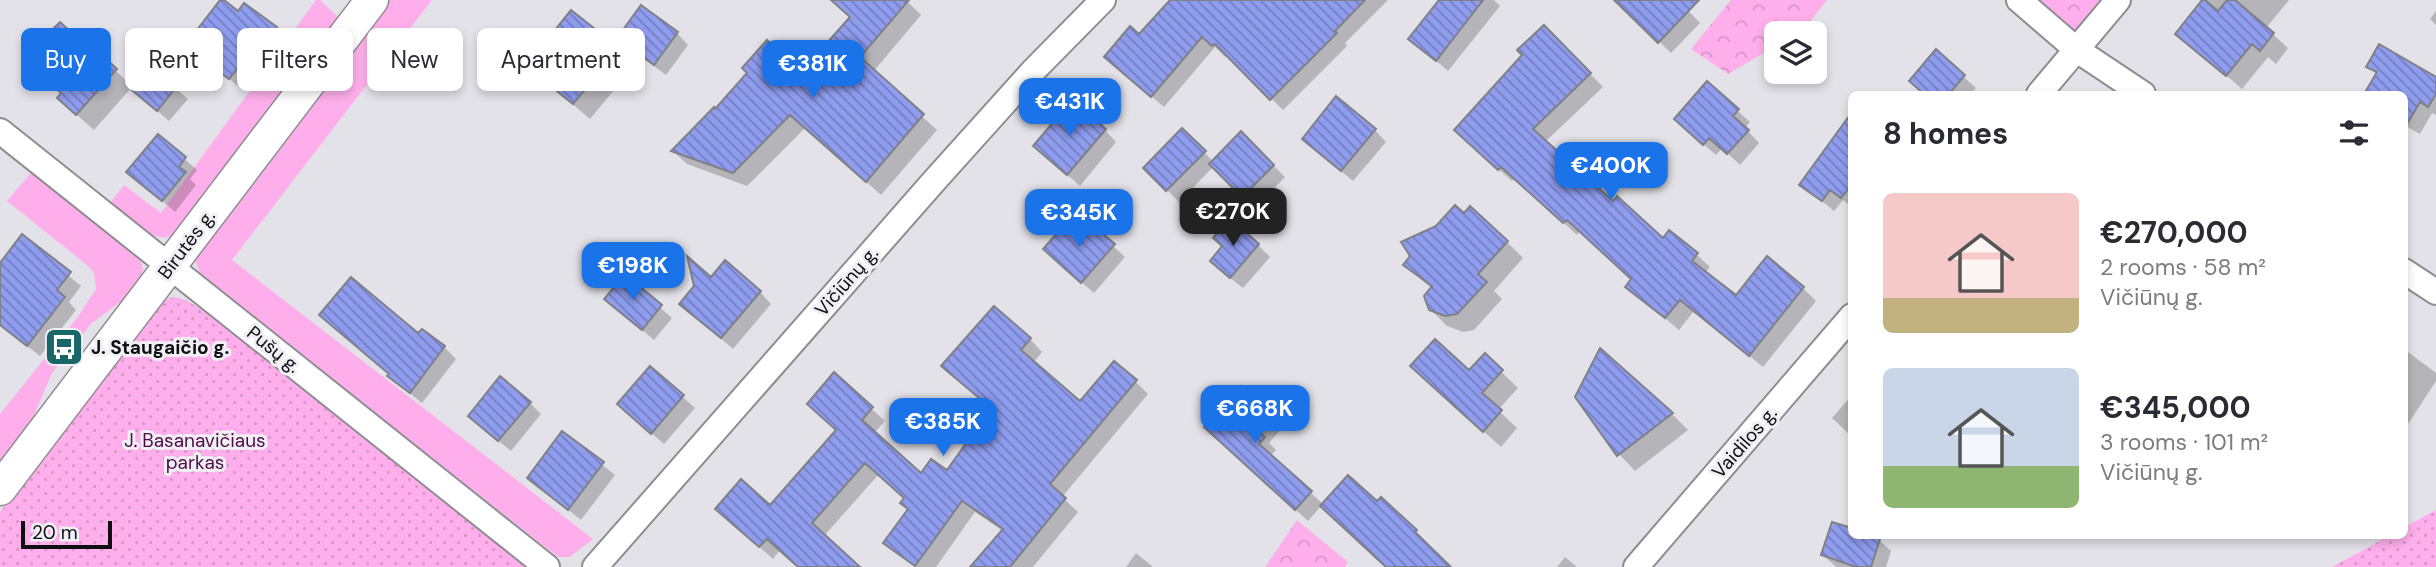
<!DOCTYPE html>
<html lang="en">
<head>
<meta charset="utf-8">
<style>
  :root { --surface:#fff; --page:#f2f2f3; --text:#2b2b33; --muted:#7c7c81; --accent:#1a73e8 }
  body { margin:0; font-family:"DM Sans",sans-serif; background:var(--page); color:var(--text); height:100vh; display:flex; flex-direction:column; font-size:26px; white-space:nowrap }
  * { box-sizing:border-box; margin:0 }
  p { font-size:23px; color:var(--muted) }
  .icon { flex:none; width:38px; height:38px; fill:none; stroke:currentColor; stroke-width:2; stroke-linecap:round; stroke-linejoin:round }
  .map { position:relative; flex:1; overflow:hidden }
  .panel { position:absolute; left:1848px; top:91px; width:560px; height:448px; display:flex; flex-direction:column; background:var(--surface); border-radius:10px; box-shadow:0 4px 10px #0003 }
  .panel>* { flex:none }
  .banner { position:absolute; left:21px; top:28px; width:665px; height:63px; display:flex; gap:14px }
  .controls { position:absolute; left:1764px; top:21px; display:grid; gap:14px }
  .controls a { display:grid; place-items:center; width:63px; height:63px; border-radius:10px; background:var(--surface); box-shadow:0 4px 10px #0003; font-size:35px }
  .scale { position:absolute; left:21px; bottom:18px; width:91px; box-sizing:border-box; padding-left:7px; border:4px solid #0f0e10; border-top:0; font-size:19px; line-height:24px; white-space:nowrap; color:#0f0e10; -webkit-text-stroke:5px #f0eff5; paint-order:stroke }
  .price { position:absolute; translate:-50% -60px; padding:0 16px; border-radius:14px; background:var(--accent); color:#fff; font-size:23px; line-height:46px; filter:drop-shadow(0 2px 4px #0008) }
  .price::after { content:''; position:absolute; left:50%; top:42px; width:21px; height:16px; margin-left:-10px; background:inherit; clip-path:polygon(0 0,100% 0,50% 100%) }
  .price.on { background:#222; color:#fff }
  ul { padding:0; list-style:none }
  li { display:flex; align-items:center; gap:21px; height:175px; padding:0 35px }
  li span { display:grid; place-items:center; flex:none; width:196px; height:140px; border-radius:10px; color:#555 }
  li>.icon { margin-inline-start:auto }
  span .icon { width:84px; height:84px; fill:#fffc; stroke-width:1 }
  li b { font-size:30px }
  h2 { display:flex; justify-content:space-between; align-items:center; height:84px; padding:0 35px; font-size:30px }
  .chip { padding:0 24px; border-radius:10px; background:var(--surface); box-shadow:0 4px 10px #0003; font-size:24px; line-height:63px }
  .chip.on { background:var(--accent); color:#fff }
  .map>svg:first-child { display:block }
  .green { fill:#feafeb }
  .forest { fill:url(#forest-crowns) }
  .park { fill:url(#park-dots) }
  .shadow { fill:#0003 }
  .building { fill:url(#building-back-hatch); stroke:#808186; stroke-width:2 }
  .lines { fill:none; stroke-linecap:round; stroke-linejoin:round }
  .minor-casing { stroke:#8e8d92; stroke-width:28 }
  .tertiary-casing { stroke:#8e8d92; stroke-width:35 }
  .minor { stroke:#fff; stroke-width:24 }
  .tertiary { stroke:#fff; stroke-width:32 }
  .labels { text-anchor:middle; stroke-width:6; stroke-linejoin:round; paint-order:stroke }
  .street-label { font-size:19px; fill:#0f0e10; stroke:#f0eff5 }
  .poi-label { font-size:19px; font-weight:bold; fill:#0f0e10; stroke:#f0eff5; text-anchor:start }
  .park-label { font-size:19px; fill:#510b45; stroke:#f0eff5 }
</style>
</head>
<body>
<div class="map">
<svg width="2436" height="567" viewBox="0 0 2436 567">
  <defs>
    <pattern id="forest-crowns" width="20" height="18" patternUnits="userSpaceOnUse" patternTransform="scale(1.75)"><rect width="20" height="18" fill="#feafeb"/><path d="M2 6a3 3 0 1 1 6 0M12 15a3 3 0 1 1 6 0" fill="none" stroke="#d895c8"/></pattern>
    <pattern id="park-dots" width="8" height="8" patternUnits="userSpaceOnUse" patternTransform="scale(1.75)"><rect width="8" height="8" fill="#feafeb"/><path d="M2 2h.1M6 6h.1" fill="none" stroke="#d895c8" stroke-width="1.8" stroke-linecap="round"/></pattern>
    <pattern id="building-back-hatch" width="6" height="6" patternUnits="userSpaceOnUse" patternTransform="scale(1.75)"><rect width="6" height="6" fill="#8f9def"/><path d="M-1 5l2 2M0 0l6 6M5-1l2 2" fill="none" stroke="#737ec0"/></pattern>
  </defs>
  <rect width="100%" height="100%" fill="#e3e2e8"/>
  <path class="green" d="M316 0H320L340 19 175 234C155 248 125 215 110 203L124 185 161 213Z
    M389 0H432L232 260 593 539 570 557H558L201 276 194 258 203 243Z
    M31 173 130 251 140 260 143 268 141 278 128 296 91 324 52 373 32 420 0 462V414L77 318 96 289 94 273 88 266 7 201Z"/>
  <path class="forest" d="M1731 0H1827L1802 32 1776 33V46L1728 74 1691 49Z
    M2034 0H2101L2074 31Z
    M1297 520 1348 562 1345 567H1265Z"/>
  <path class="park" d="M175 297 186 300 212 316 526 567H0V512L151 315 166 299Z
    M2436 510V567H2332L2389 536H2404L2405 527Z"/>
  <path class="shadow" d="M854 0H906L921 15 873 72 937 130 881 195 805 128 747 186 687 164 673 151 715 111 749 73H802L852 17Z
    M1172 0H1388L1345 43 1347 46 1283 110 1227 54 1225 57 1215 47 1164 107 1118 68 1139 36Z
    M1439 0H1494L1500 6 1448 71 1411 39Z
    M1620 0H1678L1700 23 1671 53 1618 1Z
    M2205 0H2289L2266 28 2288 48 2276 64 2268 57 2242 89 2177 33Z
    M2436 11V25L2430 19Z
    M238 13 275 29 287 40 255 83 249 79 241 89 212 64 218 55 196 35Z
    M1544 27 1603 87 1545 142 1613 204 1663 241 1670 233 1697 255 1710 267 1705 273 1736 298 1803 288 1816 301 1763 367 1694 311 1679 330 1627 286 1633 280 1580 231 1577 235 1515 178 1512 181 1469 143Z
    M677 33 688 45 666 75 631 49 619 38Z
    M76 34 130 84 147 64 188 99 169 121 131 88 94 130 76 114 63 94 73 37Z
    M618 49 634 66 590 119 528 66Z
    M1936 52 1976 88 1970 94H1925L1911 81Z
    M2369 66 2436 79V115L2432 113 2420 134 2404 125V94H2366L2377 75Z
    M1708 84 1750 122 1745 128 1759 143 1740 165 1722 148 1716 155 1688 131Z
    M1105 130 1116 142 1080 186 1035 146Z
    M1375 130 1386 142 1353 181 1316 150Z
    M1182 131 1213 161 1241 134 1285 177 1255 208 1214 166 1179 202 1145 168Z
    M1852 132V207L1843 200 1834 211 1801 184Z
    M158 136 197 170 190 179 196 185 175 212 129 172Z
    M1464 216 1507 242 1523 258 1494 291 1502 299 1474 330 1463 332 1447 326 1430 309 1432 289 1405 265Z
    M1089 224 1125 257 1094 293 1057 261Z
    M22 237 81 286 69 302 76 310 40 356 0 325V266Z
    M1258 245 1270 257 1243 288 1224 273V247Z
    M625 277 672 318 654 340 618 310Z
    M760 292 771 304 733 349 681 304Z
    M419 336 444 347 456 359 422 403 389 376Z
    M1030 339 1042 352 1033 363 1080 403 1135 381 1148 394 1062 497 1078 512 1033 567H972L1003 531 975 512 936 567H915L886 543 909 510 906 498 879 474 824 536 857 567H799L780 550 773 559 730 521 770 507 838 430 834 375 885 421 874 433 922 475 947 473 992 409 957 378Z
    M2404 349 2436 373V381L2408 424 2404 421Z
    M1485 356 1518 388 1498 410 1517 428 1501 447 1429 382 1470 372Z
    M650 368 695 408 664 444 631 415Z
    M1852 395V437L1832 418Z
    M530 403 541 414 511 451 482 427Z
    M1672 414 1688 430 1635 471 1619 454Z
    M1272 416 1283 427 1269 443 1276 450 1270 456 1323 504 1416 531 1427 543 1426 545 1449 567H1387L1322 505 1308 521 1218 439Z
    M563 434 615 475 581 520 529 478Z
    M1852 536H1867L1879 540 1891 551 1886 567H1836L1823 555Z
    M1136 553 1153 567H1126Z
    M1565 557 1577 567H1557Z"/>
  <path class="building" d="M220 0H224L238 11 244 3 277 27 242 72 237 69 229 79 209 64 217 53 193 35Z
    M831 0H909L860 57 924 114 866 182 790 115 733 173 671 151 714 107 715 109 747 73 742 68 767 40 802 71 850 17Z
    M1170 0H1365L1335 31 1337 33 1270 100 1215 44 1212 46 1202 37 1151 97 1104 57 1130 26 1139 34Z
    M1439 0H1483L1436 61 1408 39Z
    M1614 0H1699L1658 43Z
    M2202 0H2205L2218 11 2227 0H2235L2274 33 2260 51 2252 44 2226 76 2175 34Z
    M641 5 678 32 654 65 617 38Z
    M571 10 619 48 573 104 526 66Z
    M60 22 73 34 76 31 117 69 76 115 57 98 61 93 32 67V53L42 41 41 40Z
    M1544 25 1591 73 1533 129 1613 201 1617 196 1663 238 1669 230 1698 253 1692 261 1736 295 1767 256 1804 287 1749 356 1680 300 1665 318 1625 287 1631 279 1567 220 1563 223 1501 167 1498 170 1454 130 1522 55 1517 50Z
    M2379 44 2436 77V94L2428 107 2420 102 2404 129V94H2364L2377 72 2366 67Z
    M1936 49 1965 75 1949 94H1924L1909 81Z
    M147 61 177 86 157 111 127 86Z
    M1707 81 1739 109 1733 116 1749 130 1727 154 1709 138 1703 145 1674 119Z
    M1336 96 1376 129 1341 171 1302 139Z
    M1072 100 1106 129 1067 175 1033 146Z
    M1852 112V184L1841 198 1830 190 1822 201 1799 185Z
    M1182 128 1206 151 1166 191 1143 168Z
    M1241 131 1274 165 1242 197 1209 164Z
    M158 134 186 157 179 167 186 172 162 201 126 172Z
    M1455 205 1464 213 1470 206 1508 241 1478 274 1487 282 1457 314 1445 316 1429 310 1424 296 1432 286 1403 265 1410 256 1401 242 1436 226Z
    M1230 218 1259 244 1230 278 1210 261 1222 246 1213 238Z
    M1068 221 1079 231 1089 222 1115 244 1081 283 1043 249Z
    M22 234 71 272 57 290 65 297 27 346 0 325V263Z
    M687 256 711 277 725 260 761 291 721 338 679 304 694 286Z
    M625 274 662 305 642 330 604 299Z
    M351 277 418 333 422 329 445 346 410 393 387 376 389 374 319 315Z
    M994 306 1031 338 1021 350 1080 401 1114 361 1137 380 1050 484 1066 498 1010 567H970L1003 529 962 501 915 566 883 543 908 509 900 503 904 498 865 463 812 523 860 567H798L767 539 759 547 715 509 741 479 770 505 836 430 807 404 834 372 873 407 862 420 921 473 931 459 947 470 991 408 941 366Z
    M1435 339 1469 370 1485 353 1503 370 1482 393 1502 410 1483 432 1410 366Z
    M1600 348 1673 413 1617 456 1575 397Z
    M650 366 684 395 651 434 617 404Z
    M500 376 531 402 498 441 468 416Z
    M1241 386 1273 415 1258 431 1265 437 1259 444 1312 491 1295 510 1204 427Z
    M562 431 604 462 568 510 527 478Z
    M1348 475 1377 501 1381 497 1417 530 1415 532 1451 567H1386L1320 506Z
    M1832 522 1852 528V536H1881L1871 567H1856L1821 555Z"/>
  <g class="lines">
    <g class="minor-casing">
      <path id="minor" d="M2019 0 2077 50 2143 94
        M2039 94 2118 0
        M0 131 547 567
        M2404 271 2436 292
        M595 567 935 180 1033 71 1103 0
        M1636 567 1852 316"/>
    </g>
    <g class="tertiary-casing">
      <path id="tertiary" d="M0 489 372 0"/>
    </g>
    <use href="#minor" class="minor"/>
    <use href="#tertiary" class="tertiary"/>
  </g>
  <defs>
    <g id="bus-square" transform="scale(2.0125)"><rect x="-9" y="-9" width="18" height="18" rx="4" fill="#186667" stroke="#f0eff5"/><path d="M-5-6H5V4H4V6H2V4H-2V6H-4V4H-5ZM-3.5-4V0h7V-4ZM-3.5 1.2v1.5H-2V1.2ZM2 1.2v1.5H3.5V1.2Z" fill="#fff"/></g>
  </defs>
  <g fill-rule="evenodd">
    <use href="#bus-square" x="64" y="347"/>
  </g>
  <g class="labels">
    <g class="street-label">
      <text transform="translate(186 244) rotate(-53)" y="7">Birutės g.</text>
      <text transform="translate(846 281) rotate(-49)" y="7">Vičiūnų g.</text>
      <text transform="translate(274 349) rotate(39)" y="7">Pušų g.</text>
      <text transform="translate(1744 442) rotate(-49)" y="7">Vaidilos g.</text>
    </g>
    <g class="poi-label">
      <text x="91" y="354">J. Staugaičio g.</text>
    </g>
    <g class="park-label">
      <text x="195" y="447">J. Basanavičiaus<tspan x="195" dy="22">parkas</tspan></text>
    </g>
  </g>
</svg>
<div class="controls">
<a><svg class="icon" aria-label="layers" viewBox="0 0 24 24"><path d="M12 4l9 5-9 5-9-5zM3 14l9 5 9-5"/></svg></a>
</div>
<div class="scale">20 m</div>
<b class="price" style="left:813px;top:100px">€381K</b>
<b class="price" style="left:1070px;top:138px">€431K</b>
<b class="price" style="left:1611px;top:202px">€400K</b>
<b class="price on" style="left:1233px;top:248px">€270K</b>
<b class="price" style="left:1079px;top:249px">€345K</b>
<b class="price" style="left:633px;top:302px">€198K</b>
<b class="price" style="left:1255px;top:445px">€668K</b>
<b class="price" style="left:943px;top:458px">€385K</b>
<div class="banner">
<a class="chip on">Buy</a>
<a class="chip">Rent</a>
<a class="chip">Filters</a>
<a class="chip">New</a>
<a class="chip">Apartment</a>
</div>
<section class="panel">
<h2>8 homes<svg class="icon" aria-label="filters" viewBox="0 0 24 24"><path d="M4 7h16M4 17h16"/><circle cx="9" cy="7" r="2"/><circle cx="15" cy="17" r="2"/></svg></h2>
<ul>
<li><span style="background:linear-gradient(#f6c9c9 75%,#c2b280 0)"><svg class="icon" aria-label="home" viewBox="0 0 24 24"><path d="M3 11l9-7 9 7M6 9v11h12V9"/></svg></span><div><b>€270,000</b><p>2 rooms · 58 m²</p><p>Vičiūnų g.</p></div></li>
<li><span style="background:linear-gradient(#c9d6e8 70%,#8fb573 0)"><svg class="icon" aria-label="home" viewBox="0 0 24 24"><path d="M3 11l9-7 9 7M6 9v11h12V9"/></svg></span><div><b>€345,000</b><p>3 rooms · 101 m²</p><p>Vičiūnų g.</p></div></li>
</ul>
</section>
</div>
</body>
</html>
